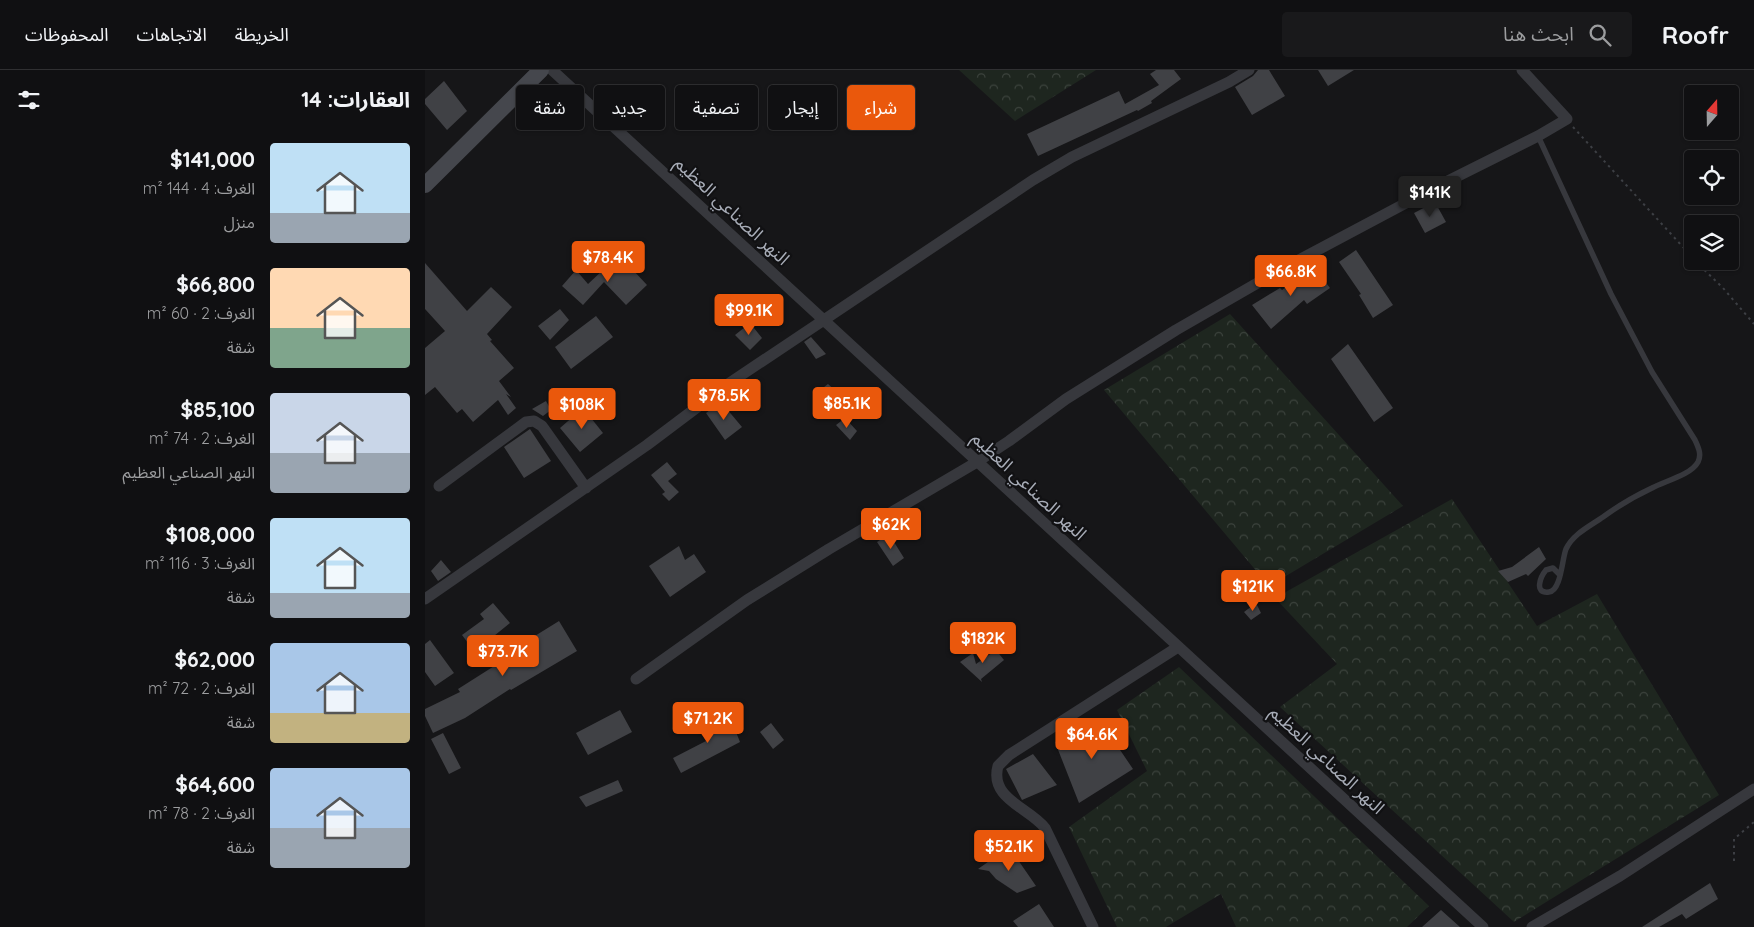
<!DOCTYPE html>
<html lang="ar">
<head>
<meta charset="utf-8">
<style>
  :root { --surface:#101012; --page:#19191b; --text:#f1f3f6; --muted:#9c9d9f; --line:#303032; --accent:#ea580c }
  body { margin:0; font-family:Quicksand,"Noto Sans Arabic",sans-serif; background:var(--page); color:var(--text); direction:rtl; height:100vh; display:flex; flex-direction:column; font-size:19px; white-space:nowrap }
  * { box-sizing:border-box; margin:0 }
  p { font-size:16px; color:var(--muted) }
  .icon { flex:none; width:28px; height:28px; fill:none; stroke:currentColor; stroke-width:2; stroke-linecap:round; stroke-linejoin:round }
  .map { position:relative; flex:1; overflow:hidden; direction:ltr }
  .drawer { display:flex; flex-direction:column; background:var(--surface); width:425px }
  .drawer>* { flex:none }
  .hud { position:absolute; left:15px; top:15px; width:475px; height:45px; direction:rtl; display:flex; gap:10px }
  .needle { width:32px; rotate:20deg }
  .tools { position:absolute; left:1259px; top:15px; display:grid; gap:10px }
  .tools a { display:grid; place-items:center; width:55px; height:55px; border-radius:5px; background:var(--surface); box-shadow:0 1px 4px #0004,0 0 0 1px var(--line); font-size:25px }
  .price { position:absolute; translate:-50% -42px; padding:0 11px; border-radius:5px; background:var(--accent); color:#fff; font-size:16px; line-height:32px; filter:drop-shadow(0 1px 2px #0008) }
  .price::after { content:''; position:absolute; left:50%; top:30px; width:15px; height:11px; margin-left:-8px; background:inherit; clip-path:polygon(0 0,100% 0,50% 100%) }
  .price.on { background:#222; color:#fff }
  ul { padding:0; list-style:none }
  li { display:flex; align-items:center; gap:15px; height:125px; padding:0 15px }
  li span { display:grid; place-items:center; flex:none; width:140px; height:100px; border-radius:5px; color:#555 }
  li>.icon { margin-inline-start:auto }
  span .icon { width:60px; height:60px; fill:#fffc; stroke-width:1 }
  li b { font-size:21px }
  h2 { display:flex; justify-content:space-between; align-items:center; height:60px; padding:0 15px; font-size:21px }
  .tag { padding:0 18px; border-radius:5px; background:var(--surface); box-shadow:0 1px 4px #0004,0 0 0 1px var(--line); font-size:18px; line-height:45px }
  .tag.on { background:var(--accent); color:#fff }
  header { display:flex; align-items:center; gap:30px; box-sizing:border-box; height:70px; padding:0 25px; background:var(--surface); border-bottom:1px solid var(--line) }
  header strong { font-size:24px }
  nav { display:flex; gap:28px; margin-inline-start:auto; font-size:18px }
  .search { width:350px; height:45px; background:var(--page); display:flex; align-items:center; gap:12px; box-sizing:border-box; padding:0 18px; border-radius:5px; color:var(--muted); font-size:19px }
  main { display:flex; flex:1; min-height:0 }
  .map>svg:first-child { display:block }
  .forest { fill:url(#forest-crowns) }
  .building { fill:#404145 }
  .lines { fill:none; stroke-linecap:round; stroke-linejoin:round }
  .path { stroke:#3d3f44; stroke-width:2; stroke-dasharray:2.5 4; stroke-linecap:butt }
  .lane { stroke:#37383d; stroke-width:5.5 }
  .street { stroke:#37383d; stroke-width:11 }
  .secondary { stroke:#45474d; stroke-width:16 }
  .labels { text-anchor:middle; stroke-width:4.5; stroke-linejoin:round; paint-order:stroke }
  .street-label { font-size:18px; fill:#a8adb8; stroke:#111113 }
</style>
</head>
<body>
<header>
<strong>Roofr</strong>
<div class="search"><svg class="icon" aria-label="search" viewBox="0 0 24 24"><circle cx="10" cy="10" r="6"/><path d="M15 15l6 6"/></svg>ابحث هنا</div>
<nav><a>الخريطة</a><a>الاتجاهات</a><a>المحفوظات</a></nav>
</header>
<main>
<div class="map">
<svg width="1329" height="857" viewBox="0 0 1329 857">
  <defs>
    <pattern id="forest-crowns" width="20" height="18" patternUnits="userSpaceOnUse" patternTransform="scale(1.25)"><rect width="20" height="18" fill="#1e261f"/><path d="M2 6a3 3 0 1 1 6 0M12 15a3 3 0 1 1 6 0" fill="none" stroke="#3c433d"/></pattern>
  </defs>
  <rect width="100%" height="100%" fill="#161618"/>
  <path class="forest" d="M534 0H671L590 51Z
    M805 244 978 436 844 516 679 320Z
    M1027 429 1112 556 1172 524 1294 725 1089 852 855 637 912 594 850 528Z
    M754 597 1004 836 982 857H811L796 824 741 857H692L644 757 722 701 692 640Z"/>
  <path class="building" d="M731 0H749L756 9 726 31 727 33 713 41 712 40 613 86 602 64 694 21 700 34 734 15 725 4Z
    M833 0H844L860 26 827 45 810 17 828 6Z
    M893 0H929L903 16Z
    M19 11 42 41 22 60 0 34V29Z
    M1010 132 1021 152 1000 163 989 143Z
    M931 180 968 235 948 248 934 225 936 224 914 192Z
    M194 185 222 215 201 235 179 212 158 235 137 216 151 200 163 214Z
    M0 193 42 241 66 217 87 237 62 264 67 270 65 271 89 298 74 311 86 327 81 324 91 338 83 345 73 330 48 352 37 339 32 343 10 317 0 325V278L20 261 0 239Z
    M889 197 905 218 882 234 879 230 846 259 827 235 855 218 857 220Z
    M135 239 144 250 125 270 113 256Z
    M171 246 188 267 146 299 130 277Z
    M325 253 337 268 325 280 310 265Z
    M386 267 401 284 391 289 379 272Z
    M923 274 968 338 949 352 906 289Z
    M403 314 412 322 400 336 390 324Z
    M121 331 126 340 118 346 107 339Z
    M296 332 317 357 300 370 281 343Z
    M158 338 178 363 155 382 135 358Z
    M420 348 432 361 425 370 411 355Z
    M105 359 126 391 99 408 79 377Z
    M242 392 252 404 243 411 254 422 244 431 237 424 240 422 226 405Z
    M464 464 479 488 468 496 452 472Z
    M254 476 260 490 269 484 281 502 245 527 224 496Z
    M1114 477 1121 489 1103 506 1101 504 1083 512 1073 501 1087 497Z
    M16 490 26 502 13 511 6 501Z
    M68 533 85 553 64 570 67 575 52 585 37 565 59 549 55 544Z
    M831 533 836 543 826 550 819 542Z
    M134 551 152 581 86 620 85 619 40 648 8 663 0 646V639L35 622 33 619 107 572 105 569Z
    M5 570 29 603 10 616 0 602V574Z
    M571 580 579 590 556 609 557 612 535 592 548 583 551 594Z
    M195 640 207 662 163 685 151 663Z
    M295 646 302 660 309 657 315 672 256 703 248 688 281 671 274 655Z
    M674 649 708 699 654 733 630 672Z
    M346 653 359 670 348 679 335 662Z
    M18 663 36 698 24 704 6 669Z
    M608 684 632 715 597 730 581 699Z
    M193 710 198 721 161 737 154 727Z
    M584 777 611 816 592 823 571 809 564 801 553 799Z
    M1285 813 1293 829 1261 849 1257 844 1234 857H1217Z
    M614 834 629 857H593L588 851Z
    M1016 840 1035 857H997Z"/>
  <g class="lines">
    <path class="path" d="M1148 57 1268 188
      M1270 191 1298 218 1329 254
      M1309 791V769L1329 752"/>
    <path class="lane" d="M1113 66 1186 224 1227 302 1270 370C1273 377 1277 384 1273 392 1266 405 1240 411 1227 418 1210 426 1193 436 1178 447 1165 456 1148 464 1141 479 1137 489 1136 521 1124 522 1108 524 1116 506 1121 500L1128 498 1134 504"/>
    <path class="street" d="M127 0 1058 857
      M14 416 101 352 109 351 117 356 161 418
      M0 529 222 375 303 314 608 110 647 87 804 12 824 0
      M211 609 322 530 404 479 552 392 584 371 641 329 751 260 855 200 1013 116 1113 66 1142 49 1097 0
      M668 857 620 758C605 738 564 729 573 696L584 685 753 577
      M1107 857 1195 806 1329 719"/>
    <path class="secondary" d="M0 115 116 0"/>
  </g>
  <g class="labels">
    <g class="street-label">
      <text transform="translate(307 141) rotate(43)" y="6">النهر الصناعي العظيم</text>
      <text transform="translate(604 416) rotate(43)" y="6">النهر الصناعي العظيم</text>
      <text transform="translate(902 690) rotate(43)" y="6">النهر الصناعي العظيم</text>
    </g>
  </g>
</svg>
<div class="tools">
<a><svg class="needle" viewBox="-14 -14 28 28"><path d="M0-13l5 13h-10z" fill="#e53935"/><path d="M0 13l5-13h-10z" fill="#9c9d9f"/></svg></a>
<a><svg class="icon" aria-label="locate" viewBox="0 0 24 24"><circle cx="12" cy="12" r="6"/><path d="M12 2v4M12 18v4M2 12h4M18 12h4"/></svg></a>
<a><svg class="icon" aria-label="layers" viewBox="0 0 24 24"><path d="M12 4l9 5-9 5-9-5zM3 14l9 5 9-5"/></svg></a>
</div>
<b class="price on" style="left:1005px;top:148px">$141K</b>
<b class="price" style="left:183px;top:213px">$78.4K</b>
<b class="price" style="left:866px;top:227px">$66.8K</b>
<b class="price" style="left:324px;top:266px">$99.1K</b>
<b class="price" style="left:299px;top:351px">$78.5K</b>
<b class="price" style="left:422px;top:359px">$85.1K</b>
<b class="price" style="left:157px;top:360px">$108K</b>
<b class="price" style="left:466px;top:480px">$62K</b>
<b class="price" style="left:828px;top:542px">$121K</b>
<b class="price" style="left:558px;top:594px">$182K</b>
<b class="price" style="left:78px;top:607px">$73.7K</b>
<b class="price" style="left:283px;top:674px">$71.2K</b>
<b class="price" style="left:667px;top:690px">$64.6K</b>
<b class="price" style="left:584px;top:802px">$52.1K</b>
<div class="hud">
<a class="tag on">شراء</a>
<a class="tag">إيجار</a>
<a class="tag">تصفية</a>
<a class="tag">جديد</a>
<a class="tag">شقة</a>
</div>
</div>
<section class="drawer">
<h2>العقارات: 14<svg class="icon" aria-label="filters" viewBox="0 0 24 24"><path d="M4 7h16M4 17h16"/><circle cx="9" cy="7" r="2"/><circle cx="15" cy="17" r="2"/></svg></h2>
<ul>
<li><span style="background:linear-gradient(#bfe0f5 70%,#9aa5b1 0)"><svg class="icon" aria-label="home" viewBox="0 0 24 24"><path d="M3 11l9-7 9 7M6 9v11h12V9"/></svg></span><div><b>$141,000</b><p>الغرف: 4 · 144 m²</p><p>منزل</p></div></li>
<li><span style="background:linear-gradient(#ffd9b3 60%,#7fa58c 0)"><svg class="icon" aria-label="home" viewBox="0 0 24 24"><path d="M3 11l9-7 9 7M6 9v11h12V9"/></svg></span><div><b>$66,800</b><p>الغرف: 2 · 60 m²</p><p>شقة</p></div></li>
<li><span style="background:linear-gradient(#c9d6e8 60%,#9aa5b1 0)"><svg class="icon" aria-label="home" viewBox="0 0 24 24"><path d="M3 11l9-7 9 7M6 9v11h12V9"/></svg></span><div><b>$85,100</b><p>الغرف: 2 · 74 m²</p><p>النهر الصناعي العظيم</p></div></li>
<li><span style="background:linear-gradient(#bfe0f5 75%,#9aa5b1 0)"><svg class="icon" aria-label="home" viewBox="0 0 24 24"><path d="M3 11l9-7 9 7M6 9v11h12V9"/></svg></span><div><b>$108,000</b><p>الغرف: 3 · 116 m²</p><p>شقة</p></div></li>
<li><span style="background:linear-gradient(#a9c7e8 70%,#c2b280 0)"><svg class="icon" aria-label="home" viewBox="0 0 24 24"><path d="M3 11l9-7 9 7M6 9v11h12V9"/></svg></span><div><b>$62,000</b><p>الغرف: 2 · 72 m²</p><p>شقة</p></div></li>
<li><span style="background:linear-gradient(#a9c7e8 60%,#9aa5b1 0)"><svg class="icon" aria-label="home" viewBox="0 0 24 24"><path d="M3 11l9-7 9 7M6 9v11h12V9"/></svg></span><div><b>$64,600</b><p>الغرف: 2 · 78 m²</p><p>شقة</p></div></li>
</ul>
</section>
</main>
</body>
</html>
